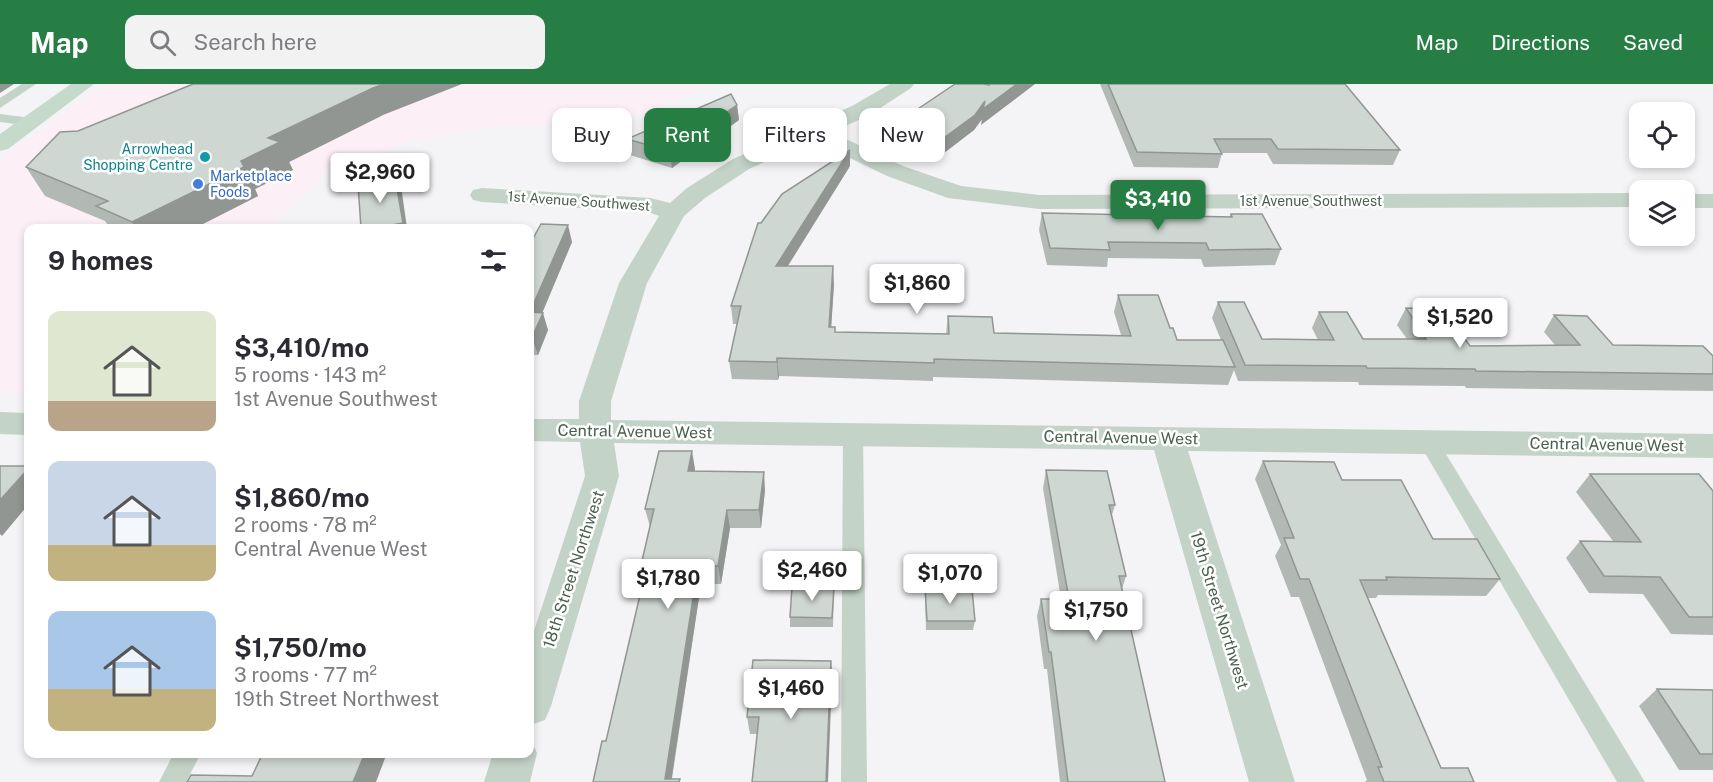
<!DOCTYPE html>
<html lang="en">
<head>
<meta charset="utf-8">
<style>
  :root { --surface:#fff; --page:#f2f2f3; --text:#2b2b33; --muted:#7c7c81; --accent:#267e45 }
  body { margin:0; font-family:"Public Sans",sans-serif; background:var(--page); color:var(--text); height:100vh; display:flex; flex-direction:column; font-size:22px; white-space:nowrap }
  * { box-sizing:border-box; margin:0 }
  p { font-size:20px; color:var(--muted) }
  .icon { flex:none; width:33px; height:33px; fill:none; stroke:currentColor; stroke-width:2; stroke-linecap:round; stroke-linejoin:round }
  .map { position:relative; flex:1; overflow:hidden }
  .sheet { position:absolute; left:24px; top:140px; width:510px; height:534px; display:flex; flex-direction:column; background:var(--surface); border-radius:12px; box-shadow:0 3px 9px #0003 }
  .sheet>* { flex:none }
  .top-card { position:absolute; left:552px; top:24px; width:570px; height:54px; display:flex; gap:12px }
  .fabs { position:absolute; left:1629px; top:18px; display:grid; gap:12px }
  .fabs a { display:grid; place-items:center; width:66px; height:66px; border-radius:12px; background:var(--surface); box-shadow:0 3px 9px #0003; font-size:30px }
  .price { position:absolute; translate:-50% -51px; padding:0 14px; border-radius:6px; background:#fff; color:#222; font-size:20px; line-height:39px; filter:drop-shadow(0 2px 3px #0008) }
  .price::after { content:''; position:absolute; left:50%; top:36px; width:18px; height:14px; margin-left:-9px; background:inherit; clip-path:polygon(0 0,100% 0,50% 100%) }
  .price.on { background:var(--accent); color:#fff }
  ul { padding:0; list-style:none }
  li { display:flex; align-items:center; gap:18px; height:150px; padding:0 24px }
  li span { display:grid; place-items:center; flex:none; width:168px; height:120px; border-radius:12px; color:#555 }
  li>.icon { margin-inline-start:auto }
  span .icon { width:72px; height:72px; fill:#fffc; stroke-width:1 }
  li b { font-size:26px }
  h2 { display:flex; justify-content:space-between; align-items:center; height:72px; padding:0 24px; font-size:26px }
  .chip { padding:0 21px; border-radius:12px; background:var(--surface); box-shadow:0 3px 9px #0003; font-size:21px; line-height:54px }
  .chip.on { background:var(--accent); color:#fff }
  header { display:flex; align-items:center; gap:36px; box-sizing:border-box; height:84px; padding:0 30px; background:var(--accent); color:#fff }
  header strong { font-size:28px }
  nav { display:flex; gap:33px; margin-inline-start:auto; font-size:21px }
  .search { width:420px; height:54px; background:var(--page); display:flex; align-items:center; gap:15px; box-sizing:border-box; padding:0 21px; border-radius:12px; color:var(--muted); font-size:22px }
  .map>svg:first-child { display:block }
  .commercial { fill:#fdeff6 }
  .lines { fill:none; stroke-linecap:round; stroke-linejoin:round }
  .service { fill:#c4d3c7; fill-rule:evenodd }
  .minor { fill:#c4d3c7; fill-rule:evenodd }
  .secondary { fill:#c6dacb; fill-rule:evenodd }
  .wall { fill:#b2b9b5 }
  .shaded-wall { fill:#919693 }
  .building { fill:#cfd7d2; stroke:#919693; stroke-width:1.5 }
  .culture-dot { fill:#0f9aa8; stroke:#fff; stroke-width:2 }
  .shop-dot { fill:#3f7fe0; stroke:#fff; stroke-width:2 }
  .labels { text-anchor:middle; stroke-width:5; stroke-linejoin:round; paint-order:stroke }
  .far-culture-label { font-size:14px; fill:#0d838f; stroke:#fff; text-anchor:end }
  .far-shop-label { font-size:14px; fill:#366cbe; stroke:#fff; text-anchor:start }
  .far-street-label { font-size:14px; fill:#4a604f; stroke:#fff }
  .street-label { font-size:16px; fill:#4a604f; stroke:#fff }
</style>
</head>
<body>
<header>
<strong>Map</strong>
<div class="search"><svg class="icon" aria-label="search" viewBox="0 0 24 24"><circle cx="10" cy="10" r="6"/><path d="M15 15l6 6"/></svg>Search here</div>
<nav><a>Map</a><a>Directions</a><a>Saved</a></nav>
</header>
<div class="map">
<svg width="1713" height="698" viewBox="0 0 1713 698">
  <rect width="100%" height="100%" fill="#f4f3f5"/>
  <path class="commercial" d="M104 0H715L616 38 492 43 407 58 324 91 270 144H28V308H0V76Z"/>
  <g class="lines">
    <path class="service" d="M22 0H36L0 24V14Z
      M0 30 31 34 37 38 31 42 0 38Z
      M853 342 860 344 863 349 867 698H841L843 349 846 344Z
      M1428 350 1435 352 1645 698H1617L1418 357 1421 352Z
      M174 669H201L186 698H159Z"/>
    <path class="minor" d="M890 0H914L911 4 868 32 831 48 903 82 961 102 1039 111 1640 109V123L1039 125 948 114 887 92 813 56 749 85 705 114 684 132 647 199 611 317V336L1713 350V374L1188 367 1295 698H1249L1154 366 614 359 619 392 551 622 545 636 530 641V559L585 392 580 358 530 357V335H579V317L619 199 659 132 648 128 482 118 473 116 470 111 473 106 482 104 650 114 670 119 687 104 733 75 852 22Z
      M1684 110H1713V124H1684Z
      M0 328 28 329V351L0 350Z
      M530 654 537 669 530 698H484L493 669H530Z"/>
    <path class="secondary" d="M71 0H94L8 65 0 67V50Z"/>
  </g>
  <path class="wall" d="M1100 0H1345L1400 66 1393 81 1273 80 1267 69H1222L1218 84 1134 83Z
    M989 1 981 41 982 35 974 46 944 69 903 51V35Z
    M737 21 739 36 672 84 630 71 627 55Z
    M383 31 289 78 293 86 255 105 258 112 195 144H110L105 137 45 112 26 83Z
    M850 82 788 182 834 200 831 243 835 248 946 250 948 232 994 249 1121 251 1114 228 1118 211 1170 244 1177 256H1221L1212 234 1218 218 1262 255 1318 256 1312 244 1319 228 1363 255H1407L1397 241 1406 224 1470 262 1555 261 1544 248 1554 231 1613 261 1713 272V307L1466 304 1465 302 1359 301 1358 298 1238 297 1234 286 1228 301 933 293V297L779 292 778 296 732 295 729 277 737 240H733L731 222 761 139Z
    M1042 129 1229 133 1231 130 1281 165 1275 181 1204 183 1201 175 1108 174 1107 183 1047 181 1039 146Z
    M572 158 542 229 548 246 538 271H530V160Z
    M1263 377 1342 396 1433 455 1500 495 1486 512 1378 511 1376 514H1368L1441 684 1474 698H1365L1367 696 1299 513H1291L1275 472 1281 461 1255 395Z
    M695 385V387L765 406 761 444H730L721 500H701L672 695 593 698 606 657 644 493 641 481 650 443 645 425Z
    M1046 386 1115 421 1112 431 1126 492 1122 505 1165 698H1060L1047 585H1044L1037 532 1041 515H1061L1043 404Z
    M1590 390 1713 407V551L1671 550 1643 510 1589 509 1566 474 1580 457H1613L1576 408Z
    M834 503 833 543H790V533Z
    M925 504 975 537 973 546H926L925 514Z
    M831 577 832 594 757 650H750L747 633Z
    M1657 605 1713 606V686H1679L1639 622Z"/>
  <path class="shaded-wall" d="M0 0H14L0 9Z
    M384 0H462L383 31 289 78 293 86 255 105 258 112 195 144H136L132 138 241 77 268 54 373 4Z
    M1017 0H1035L981 41 982 35 974 46 944 69 945 53 985 17Z
    M737 21 739 36 672 84 669 67Z
    M850 66V82L777 199 776 182Z
    M395 93 402 109 407 144H375Z
    M568 141 572 158 535 246 530 228Z
    M833 182 834 200 830 261 829 243Z
    M543 229 548 246 538 271 532 253Z
    M777 274 779 292 778 296 777 278Z
    M692 367 695 385 691 405 688 387Z
    M28 385V421L2 452 0 450V416Z
    M764 388 765 406 761 444 759 426Z
    M727 426 730 444 721 500 718 482Z
    M698 482 701 500 671 698 665 695Z
    M831 577 832 594 828 698H826Z
    M365 669H387L376 698H353Z"/>
  <path class="building" d="M193 0H384L373 4 268 54 280 58 241 77 244 83 132 138 96 122 108 117 26 83 60 48 78 47Z
    M955 0H984L989 1V0H1017L983 25 985 17 975 31 945 53 903 35Z
    M1108 0H1345L1400 66 1278 65 1271 55H1214L1222 70 1137 68Z
    M731 10 737 21 669 67 627 55Z
    M850 66 776 182H833L829 243H835V248L949 250 948 232 992 233 994 249 1131 252 1118 211H1158L1170 244H1173L1177 256H1223L1235 283 934 275V279L777 274V278L729 277 741 222H731L758 139H761L782 110Z
    M395 93 403 139 375 144H361L358 100Z
    M1042 129 1232 133 1231 130H1262L1281 165 1209 166 1206 159 1108 158 1110 166 1050 164Z
    M541 140 568 141 530 228V160Z
    M1218 218H1244L1262 255 1334 256 1319 228H1347L1363 255H1426L1406 224 1443 225 1470 262 1580 261 1554 231 1587 232 1613 261 1703 262 1713 272V290L1476 287 1475 285 1367 284 1366 282 1245 281Z
    M530 228 543 229 532 253H530Z
    M659 367H692L688 387 764 388 759 426H727L718 482H698L665 695H680L679 698H593L602 657H606L647 481H641L654 425H645Z
    M1263 377 1334 378 1342 396H1401L1433 455H1477L1500 495 1386 493 1387 496H1360L1441 684H1468L1474 698H1384L1378 683H1382L1309 495H1300L1284 454H1294Z
    M0 382H28V385L0 416Z
    M1046 386 1107 387 1115 421H1109L1126 492H1119L1165 698H1068L1051 568H1049L1041 515H1069Z
    M1590 390H1699L1713 407V533H1689L1660 493 1604 492 1580 457 1641 458Z
    M792 503H834L832 534 790 533Z
    M925 504 972 505 975 537H927Z
    M753 576 831 577 826 698H752L759 633H747Z
    M1657 605 1713 606V670H1700Z
    M263 669H365L353 698H187L191 691 252 692Z"/>
  <circle class="culture-dot" cx="205" cy="73" r="6"/>
  <circle class="shop-dot" cx="198" cy="100" r="6"/>
  <g class="labels">
    <g class="far-culture-label">
      <text x="193" y="70">Arrowhead<tspan x="193" dy="16">Shopping Centre</tspan></text>
    </g>
    <g class="far-shop-label">
      <text x="210" y="97">Marketplace<tspan x="210" dy="16">Foods</tspan></text>
    </g>
    <g class="far-street-label">
      <text transform="translate(579 117) rotate(4)" y="5">1st Avenue Southwest</text>
      <text x="1311" y="122">1st Avenue Southwest</text>
    </g>
    <g class="street-label">
      <text transform="translate(635 347) rotate(1)" y="6">Central Avenue West</text>
      <text transform="translate(1121 353) rotate(1)" y="6">Central Avenue West</text>
      <text transform="translate(1607 360) rotate(1)" y="6">Central Avenue West</text>
      <text transform="translate(573 485) rotate(-72)" y="6">18th Street Northwest</text>
      <text transform="translate(1220 526) rotate(73)" y="6">19th Street Northwest</text>
    </g>
  </g>
</svg>
<div class="fabs">
<a><svg class="icon" aria-label="locate" viewBox="0 0 24 24"><circle cx="12" cy="12" r="6"/><path d="M12 2v4M12 18v4M2 12h4M18 12h4"/></svg></a>
<a><svg class="icon" aria-label="layers" viewBox="0 0 24 24"><path d="M12 4l9 5-9 5-9-5zM3 14l9 5 9-5"/></svg></a>
</div>
<b class="price" style="left:380px;top:120px">$2,960</b>
<b class="price on" style="left:1158px;top:147px">$3,410</b>
<b class="price" style="left:917px;top:231px">$1,860</b>
<b class="price" style="left:1460px;top:265px">$1,520</b>
<b class="price" style="left:812px;top:518px">$2,460</b>
<b class="price" style="left:950px;top:521px">$1,070</b>
<b class="price" style="left:668px;top:526px">$1,780</b>
<b class="price" style="left:1096px;top:558px">$1,750</b>
<b class="price" style="left:791px;top:636px">$1,460</b>
<div class="top-card">
<a class="chip">Buy</a>
<a class="chip on">Rent</a>
<a class="chip">Filters</a>
<a class="chip">New</a>
</div>
<section class="sheet">
<h2>9 homes<svg class="icon" aria-label="filters" viewBox="0 0 24 24"><path d="M4 7h16M4 17h16"/><circle cx="9" cy="7" r="2"/><circle cx="15" cy="17" r="2"/></svg></h2>
<ul>
<li><span style="background:linear-gradient(#dfe7d0 75%,#b9a48a 0)"><svg class="icon" aria-label="home" viewBox="0 0 24 24"><path d="M3 11l9-7 9 7M6 9v11h12V9"/></svg></span><div><b>$3,410/mo</b><p>5 rooms · 143 m²</p><p>1st Avenue Southwest</p></div></li>
<li><span style="background:linear-gradient(#c9d6e8 70%,#c2b280 0)"><svg class="icon" aria-label="home" viewBox="0 0 24 24"><path d="M3 11l9-7 9 7M6 9v11h12V9"/></svg></span><div><b>$1,860/mo</b><p>2 rooms · 78 m²</p><p>Central Avenue West</p></div></li>
<li><span style="background:linear-gradient(#a9c7e8 65%,#c2b280 0)"><svg class="icon" aria-label="home" viewBox="0 0 24 24"><path d="M3 11l9-7 9 7M6 9v11h12V9"/></svg></span><div><b>$1,750/mo</b><p>3 rooms · 77 m²</p><p>19th Street Northwest</p></div></li>
</ul>
</section>
</div>
</body>
</html>
